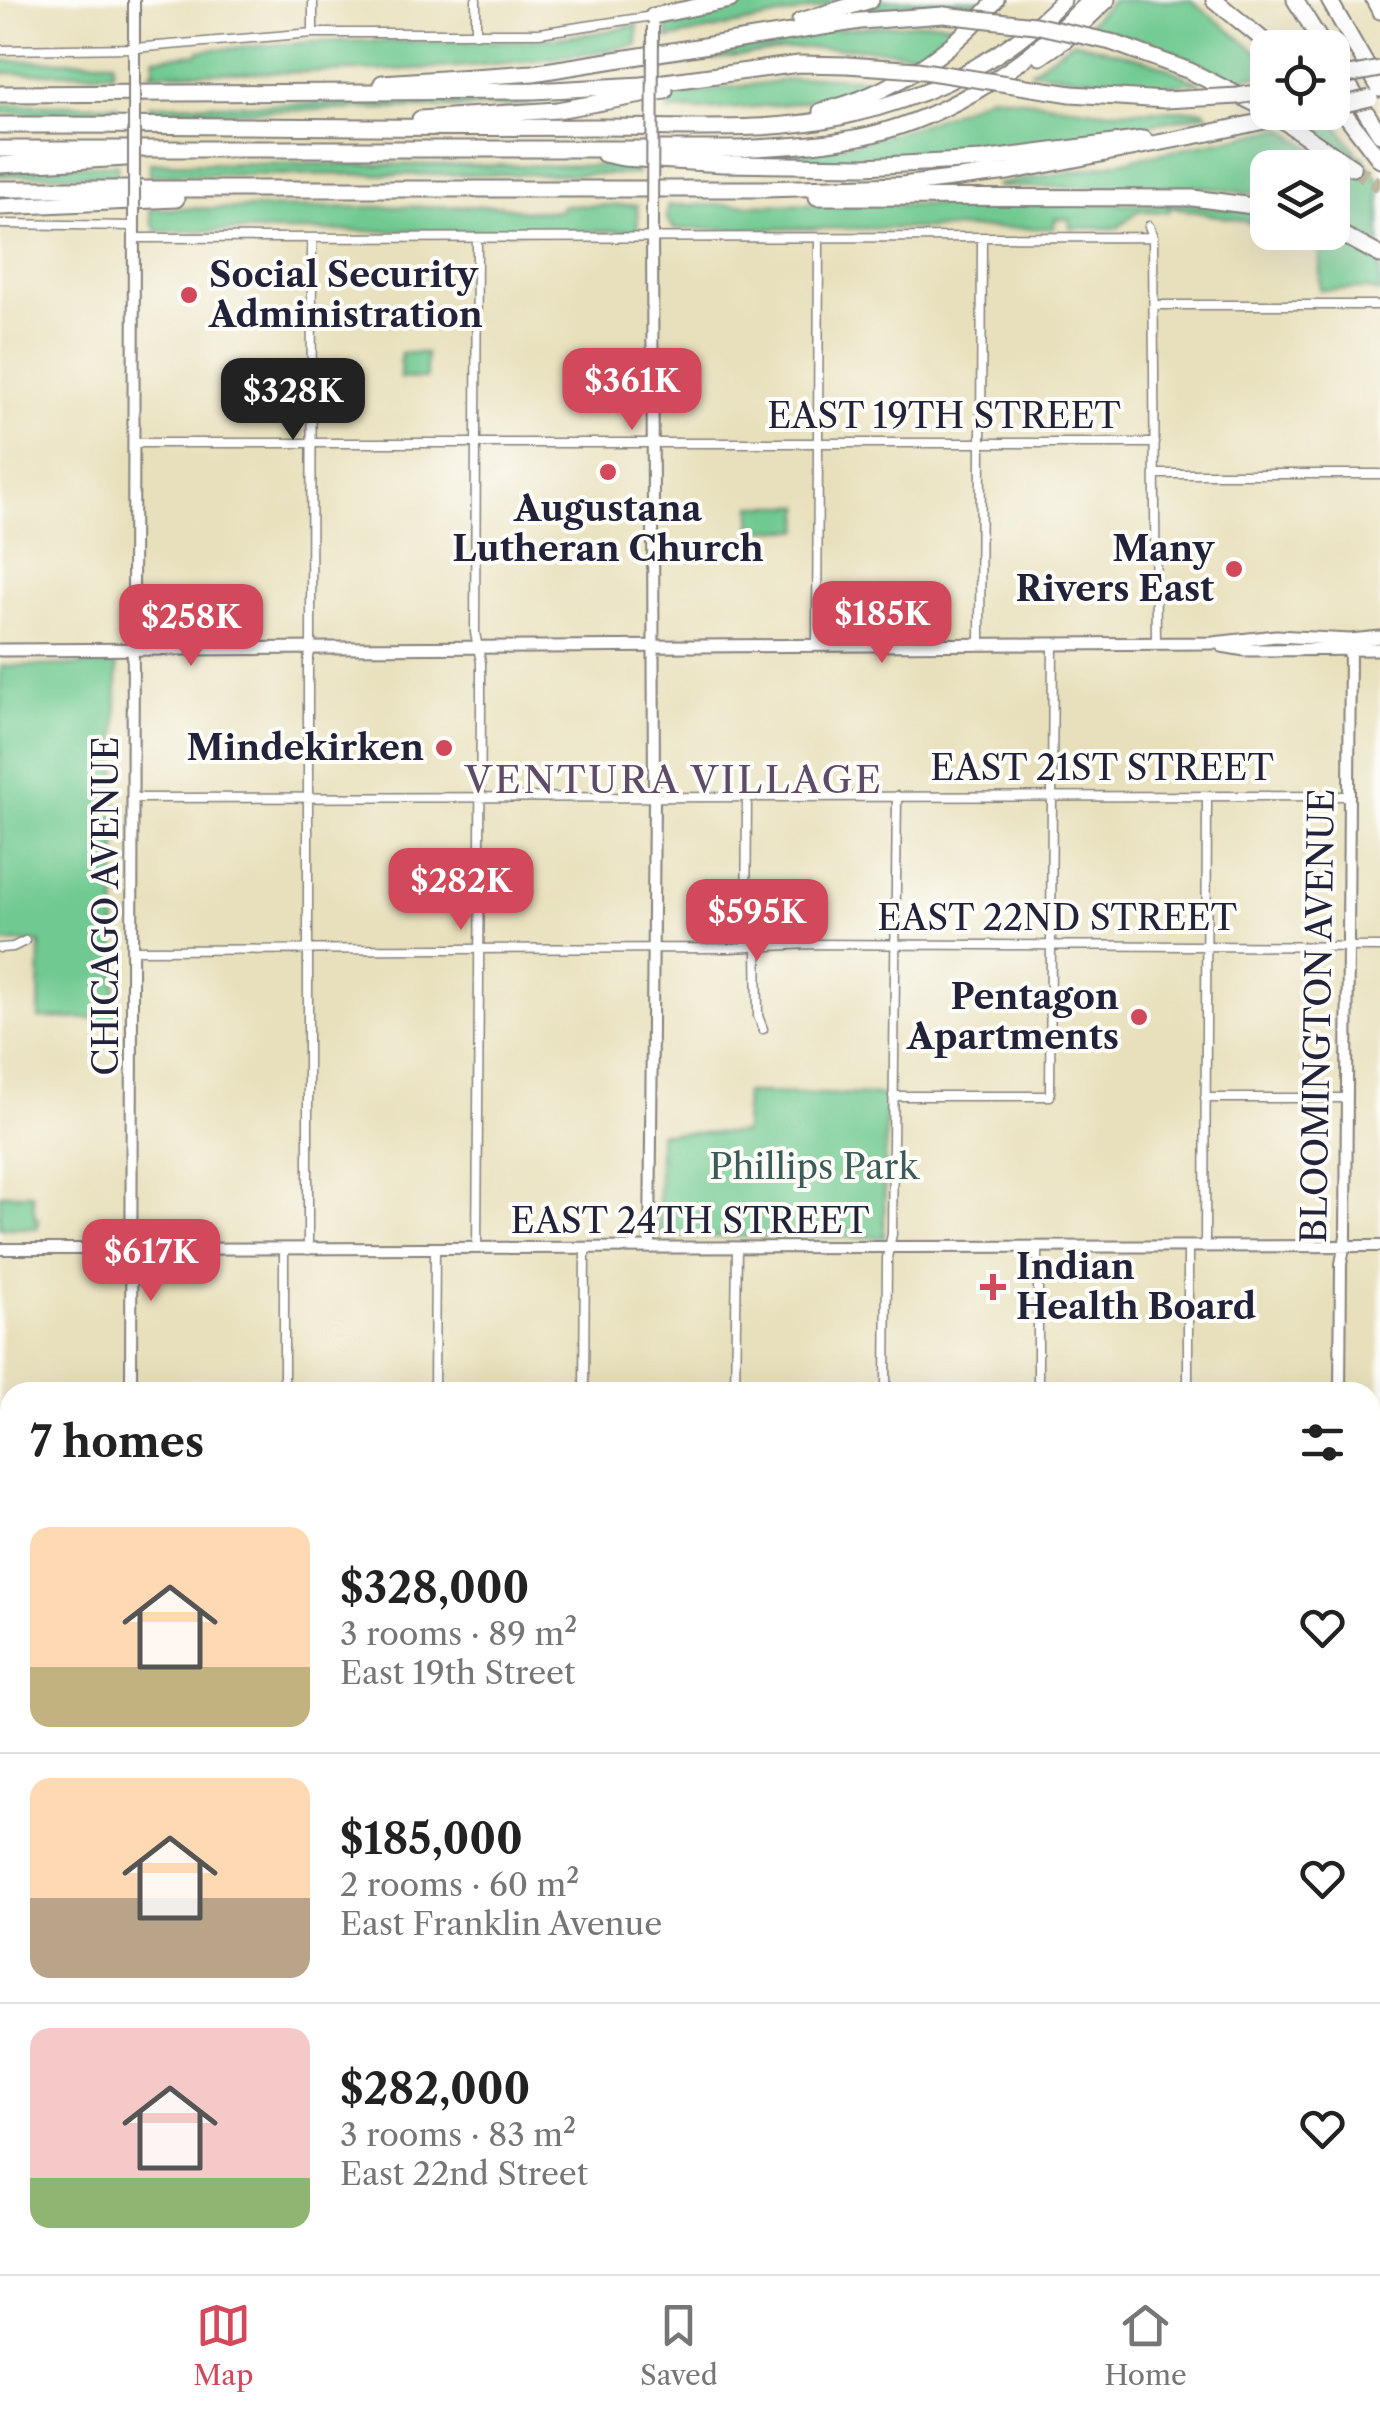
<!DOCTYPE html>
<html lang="en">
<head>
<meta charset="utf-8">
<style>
  :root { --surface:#fff; --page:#f2f2f2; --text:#222; --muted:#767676; --line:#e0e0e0; --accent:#d1495b }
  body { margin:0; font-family:"Libre Caslon Text",serif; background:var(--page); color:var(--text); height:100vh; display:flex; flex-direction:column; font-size:38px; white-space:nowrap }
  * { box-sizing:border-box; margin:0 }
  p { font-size:32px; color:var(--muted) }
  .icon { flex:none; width:55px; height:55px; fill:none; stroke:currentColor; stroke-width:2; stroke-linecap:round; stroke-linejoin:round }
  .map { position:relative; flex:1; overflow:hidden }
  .panel { position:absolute; left:0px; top:1382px; width:1380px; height:892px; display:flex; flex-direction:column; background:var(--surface); border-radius:30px 30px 0 0; box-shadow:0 10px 40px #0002 }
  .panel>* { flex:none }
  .buttons { position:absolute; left:1250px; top:30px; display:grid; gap:20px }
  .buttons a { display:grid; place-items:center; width:100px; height:100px; border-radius:20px; background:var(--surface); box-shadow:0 10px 40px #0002; font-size:50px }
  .price { position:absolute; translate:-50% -85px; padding:0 22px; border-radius:20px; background:var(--accent); color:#fff; font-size:32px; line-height:65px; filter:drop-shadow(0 2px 5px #0008) }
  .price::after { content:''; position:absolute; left:50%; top:60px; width:30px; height:22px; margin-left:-15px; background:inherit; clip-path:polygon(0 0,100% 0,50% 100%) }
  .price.on { background:#222; color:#fff }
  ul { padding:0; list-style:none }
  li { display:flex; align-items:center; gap:30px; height:250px; padding:0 30px }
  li+li { border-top:2px solid var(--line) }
  li span { display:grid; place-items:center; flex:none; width:280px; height:200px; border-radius:20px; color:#555 }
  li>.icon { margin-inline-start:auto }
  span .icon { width:120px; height:120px; fill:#fffc; stroke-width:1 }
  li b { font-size:42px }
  h2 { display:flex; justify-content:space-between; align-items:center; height:120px; padding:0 30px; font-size:42px }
  .tabs { display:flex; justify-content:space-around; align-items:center; height:140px; border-top:2px solid var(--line); background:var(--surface); font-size:28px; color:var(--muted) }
  .tabs a { display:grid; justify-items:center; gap:5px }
  .tabs .on { color:var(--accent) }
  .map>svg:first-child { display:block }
  .green { fill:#70c990; stroke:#497666; stroke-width:2.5 }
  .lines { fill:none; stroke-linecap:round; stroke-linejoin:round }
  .motorway-tunnel { stroke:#c0baa2; stroke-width:15; stroke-dasharray:15 8; stroke-linecap:butt }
  .minor-casing { stroke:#85817c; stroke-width:11 }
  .tertiary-casing { stroke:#85817c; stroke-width:14 }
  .secondary-casing { stroke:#85817c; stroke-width:15 }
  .motorway-casing { stroke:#85817c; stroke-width:19 }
  .minor { stroke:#fff; stroke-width:8 }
  .tertiary { stroke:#fff; stroke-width:10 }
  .secondary { stroke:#fff; stroke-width:11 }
  .motorway { stroke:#fff; stroke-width:15 }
  .tertiary-bridge-casing { stroke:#85817c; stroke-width:14; stroke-linecap:butt }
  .motorway-bridge-casing { stroke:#85817c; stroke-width:19; stroke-linecap:butt }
  .tertiary-bridge { stroke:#fff; stroke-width:10 }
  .motorway-bridge { stroke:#fff; stroke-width:15 }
  .poi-dot { fill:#d1495b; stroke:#fdfcf7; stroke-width:4 }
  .labels { text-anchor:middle; stroke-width:8; stroke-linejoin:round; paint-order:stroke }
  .poi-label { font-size:35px; font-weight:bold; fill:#22223b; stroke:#fdfcf7; text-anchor:end }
  .street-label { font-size:35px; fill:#22223b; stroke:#fdfcf7 }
  .park-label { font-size:35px; fill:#3d5c59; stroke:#fdfcf7 }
  .neighbourhood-label { font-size:38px; letter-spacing:2.5px; fill:#5e4b69; stroke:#fdfcf7 }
</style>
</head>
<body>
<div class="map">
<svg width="1380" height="2274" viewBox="0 0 1380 2274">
  <rect width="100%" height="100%" fill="#fdfcf7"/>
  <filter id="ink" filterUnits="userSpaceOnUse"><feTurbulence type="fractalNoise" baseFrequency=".01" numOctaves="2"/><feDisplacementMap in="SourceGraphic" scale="20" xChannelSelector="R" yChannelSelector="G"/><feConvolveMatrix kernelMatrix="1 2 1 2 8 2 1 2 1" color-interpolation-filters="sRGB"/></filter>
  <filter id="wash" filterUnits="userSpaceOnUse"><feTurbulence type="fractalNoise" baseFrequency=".0048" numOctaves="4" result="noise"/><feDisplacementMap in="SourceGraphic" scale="40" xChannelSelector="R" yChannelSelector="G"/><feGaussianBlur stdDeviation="2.25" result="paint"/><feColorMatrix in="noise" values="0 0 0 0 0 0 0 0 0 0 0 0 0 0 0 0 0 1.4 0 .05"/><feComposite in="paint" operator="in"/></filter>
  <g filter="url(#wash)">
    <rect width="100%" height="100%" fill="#e8e0bc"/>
    <path class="green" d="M766 0H857L668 39V19Z
      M878 0H985L978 7 911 5 865 11 864 6Z
      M1113 0H1191L1267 60V74L1235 79 1159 46 1087 25Z
      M935 22 962 25 925 54 854 48H795L668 66V57L816 31Z
      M637 25V45C478 75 312 72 150 73L154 70V58L198 54 199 51C247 47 296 42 345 41 443 40 541 48 637 25Z
      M1073 41 1150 61 1201 83 1147 86 1031 71Z
      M0 61H113V73H0Z
      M816 76 882 80C814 108 741 108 668 111V96Z
      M990 95 1101 111 1203 110 1207 114 994 153 833 162 736 157C835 149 900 140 990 95Z
      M530 102V106L150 113V105Z
      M0 105H117V114L0 113Z
      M1332 118 1359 157V158L1306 124Z
      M1282 128 1348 174 1362 156 1380 182V245L1333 220 1332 168H1268L1267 196 1204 187H997V184L1077 171Z
      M150 163 637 166V174L150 175Z
      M117 164V175H0V169Z
      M1192 204 1267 214 1268 229 1240 220 1169 207V212L1137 211 1118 228H1070V219H1055L1054 228 674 229 667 219 668 205Z
      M637 205 638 231H157L152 224 150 209 501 206 523 211H561V206Z
      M1279 233C1330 233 1337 235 1380 263V293L1366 289 1320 290V246Z
      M401 353H426V379L400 378Z
      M752 506H801L800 530H752Z
      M117 665 115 1019 39 1018 40 943 0 942V666Z
      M745 1093 886 1095 884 1237H662L659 1233V1133H744Z
      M0 1194H32L35 1218 38 1219V1228H0Z"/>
  </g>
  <g filter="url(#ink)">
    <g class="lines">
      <path class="motorway-tunnel" d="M1353 168 1380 186"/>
      <g class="minor-casing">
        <path id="minor" d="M313 33V0
          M476 34V0
          M0 50 134 48 313 33H539L653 16
          M0 224 133 226
          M1149 226 1153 237 1156 644
          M133 238 1153 237
          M477 239 475 633 481 662V706L477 1249
          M1154 305H1380
          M133 443H1155
          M1155 474H1380
          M980 644 982 238
          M817 645 819 238
          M134 798 1350 796
          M746 946 747 795
          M757 946 758 1016 763 1029
          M0 948 13 947 25 941
          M134 950 731 948 809 944 1380 947
          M893 1096H1050L1053 644
          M1205 1098H1347
          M1188 1246V1392
          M1205 1246 1207 797
          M308 1250V662L311 648 312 238
          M284 1251V1392
          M434 1392 435 1249
          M584 1392 585 1249
          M735 1392 737 1249
          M886 1392 887 1258 892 1234 897 796
          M1038 1392V1247
          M1370 1548H1380
          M0 1551H10
          M1370 2148H1380
          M0 2150H10
          M427 2274V2265
          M730 2274V2265
          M882 2274V2265
          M1032 2274V2265
          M1182 2274V2265"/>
      </g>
      <g class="tertiary-casing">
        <path id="tertiary" d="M134 61V0
          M650 1248 654 798 652 220
          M0 1249 1380 1246
          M131 1392 134 214
          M1340 1392 1341 1264 1346 1236 1350 644
          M1370 1848H1380
          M0 1850H10
          M126 2274 127 2265
          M1333 2274V2265"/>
      </g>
      <g class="secondary-casing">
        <path id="secondary" d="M1222 646 1245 650 1380 649
          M0 650 1213 643 1276 636 1350 640 1380 637"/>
      </g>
      <g class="motorway-casing">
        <path id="motorway" d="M1214 0 1273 48
          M1295 0 1325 48
          M1329 0 1380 89
          M1374 0 1380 11
          M653 16 730 0
          M800 21 871 0
          M1111 42 1190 71 1268 110
          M1040 57 1066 39 1107 0
          M1332 59 1380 134
          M382 83 533 73 860 21 944 15
          M0 94 534 91 642 85 799 64 847 65
          M1071 94 1165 100
          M1332 97 1380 160
          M821 111C888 96 952 53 996 0
          M1273 114 1353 168
          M420 119 557 110 665 91
          M0 125C197 124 393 129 590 127 676 126 769 135 853 114 933 95 1005 60 1063 0
          M0 149H739C782 146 826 145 869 135 954 115 1030 62 1090 0
          M604 154 623 158 723 164 864 166 982 160 1144 139
          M0 165 126 158
          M0 189H764L902 185 1008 172 1209 133
          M817 197 1193 198 1268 208
          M0 207 176 199
          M1332 229 1380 255"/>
      </g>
      <use href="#minor" class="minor"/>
      <use href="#tertiary" class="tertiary"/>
      <use href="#secondary" class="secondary"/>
      <use href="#motorway" class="motorway"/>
      <g class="tertiary-bridge-casing">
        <path id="tertiary-bridge" d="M134 214V61
          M652 220 653 26"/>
      </g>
      <g class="motorway-bridge-casing">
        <path id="motorway-bridge" d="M944 15 1035 25 1111 42
          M847 65 917 70 1071 94
          M1332 78 1380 69
          M1165 100 1238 96 1268 91
          M1332 107 1370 98
          M1209 133 1305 112"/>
      </g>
      <use href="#tertiary-bridge" class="tertiary-bridge"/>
      <use href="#motorway-bridge" class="motorway-bridge"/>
    </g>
  </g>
  <g class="poi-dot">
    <circle cx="189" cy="295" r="10"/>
    <circle cx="608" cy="472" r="10"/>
    <circle cx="1234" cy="569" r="10"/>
    <circle cx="444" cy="748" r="10"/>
    <circle cx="1139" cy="1017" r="10"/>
    <path d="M988 1272h10v10h10v10h-10v10h-10v-10h-10v-10h10z"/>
  </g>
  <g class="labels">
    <g class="poi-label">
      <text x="209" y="287" text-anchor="start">Social Security<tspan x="209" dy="40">Administration</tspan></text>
      <text x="608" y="521" text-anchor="middle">Augustana<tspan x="608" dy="40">Lutheran Church</tspan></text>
      <text x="1214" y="561">Many<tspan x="1214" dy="40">Rivers East</tspan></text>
      <text x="424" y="760">Mindekirken</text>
      <text x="1119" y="1009">Pentagon<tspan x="1119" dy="40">Apartments</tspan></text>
      <text x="1016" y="1279" text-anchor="start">Indian<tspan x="1016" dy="40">Health Board</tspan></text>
    </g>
    <g class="street-label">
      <text x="944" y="428">EAST 19TH STREET</text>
      <text x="1102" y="780">EAST 21ST STREET</text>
      <text transform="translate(106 906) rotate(-90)" y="12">CHICAGO AVENUE</text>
      <text x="1057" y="930">EAST 22ND STREET</text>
      <text transform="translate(1318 1016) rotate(-89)" y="12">BLOOMINGTON AVENUE</text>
      <text x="690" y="1233">EAST 24TH STREET</text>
    </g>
    <g class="park-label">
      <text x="814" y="1179">Phillips Park</text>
    </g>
    <g class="neighbourhood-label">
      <text x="674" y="793">VENTURA VILLAGE</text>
    </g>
  </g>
</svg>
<div class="buttons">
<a><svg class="icon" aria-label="locate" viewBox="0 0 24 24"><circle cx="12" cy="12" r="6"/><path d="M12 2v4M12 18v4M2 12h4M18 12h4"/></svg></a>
<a><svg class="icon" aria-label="layers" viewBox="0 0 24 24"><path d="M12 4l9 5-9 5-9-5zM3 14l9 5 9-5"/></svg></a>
</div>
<b class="price" style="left:632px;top:433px">$361K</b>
<b class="price on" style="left:293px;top:443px">$328K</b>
<b class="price" style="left:882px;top:666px">$185K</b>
<b class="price" style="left:191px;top:669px">$258K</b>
<b class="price" style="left:461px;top:933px">$282K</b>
<b class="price" style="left:757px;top:964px">$595K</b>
<b class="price" style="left:151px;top:1304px">$617K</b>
<section class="panel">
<h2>7 homes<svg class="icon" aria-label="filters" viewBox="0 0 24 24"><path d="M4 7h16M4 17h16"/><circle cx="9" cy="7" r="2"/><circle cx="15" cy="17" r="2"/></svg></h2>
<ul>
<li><span style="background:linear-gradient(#ffd9b3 70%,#c2b280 0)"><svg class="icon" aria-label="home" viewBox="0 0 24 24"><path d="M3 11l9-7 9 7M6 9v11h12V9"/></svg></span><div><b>$328,000</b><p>3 rooms · 89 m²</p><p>East 19th Street</p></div><svg class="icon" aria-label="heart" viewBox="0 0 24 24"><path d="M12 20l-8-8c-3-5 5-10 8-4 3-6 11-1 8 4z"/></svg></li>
<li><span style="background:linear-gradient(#ffd9b3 60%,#b9a48a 0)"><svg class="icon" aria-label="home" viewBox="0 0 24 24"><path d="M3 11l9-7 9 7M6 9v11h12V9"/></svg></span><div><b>$185,000</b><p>2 rooms · 60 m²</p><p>East Franklin Avenue</p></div><svg class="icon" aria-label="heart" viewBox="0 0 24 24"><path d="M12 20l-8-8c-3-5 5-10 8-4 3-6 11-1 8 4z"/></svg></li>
<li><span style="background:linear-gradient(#f6c9c9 75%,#8fb573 0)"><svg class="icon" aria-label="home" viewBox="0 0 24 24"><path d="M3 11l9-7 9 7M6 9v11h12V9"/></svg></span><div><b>$282,000</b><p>3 rooms · 83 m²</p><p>East 22nd Street</p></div><svg class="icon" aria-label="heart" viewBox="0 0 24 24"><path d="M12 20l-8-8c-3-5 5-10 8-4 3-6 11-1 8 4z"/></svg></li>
</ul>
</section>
</div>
<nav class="tabs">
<a class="on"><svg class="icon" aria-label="map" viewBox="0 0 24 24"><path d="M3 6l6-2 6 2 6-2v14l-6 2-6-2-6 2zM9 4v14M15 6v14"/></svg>Map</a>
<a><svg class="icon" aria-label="saved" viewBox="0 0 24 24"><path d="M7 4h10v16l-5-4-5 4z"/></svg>Saved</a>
<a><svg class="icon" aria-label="home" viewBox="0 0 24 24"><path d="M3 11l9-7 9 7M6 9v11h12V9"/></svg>Home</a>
</nav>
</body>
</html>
